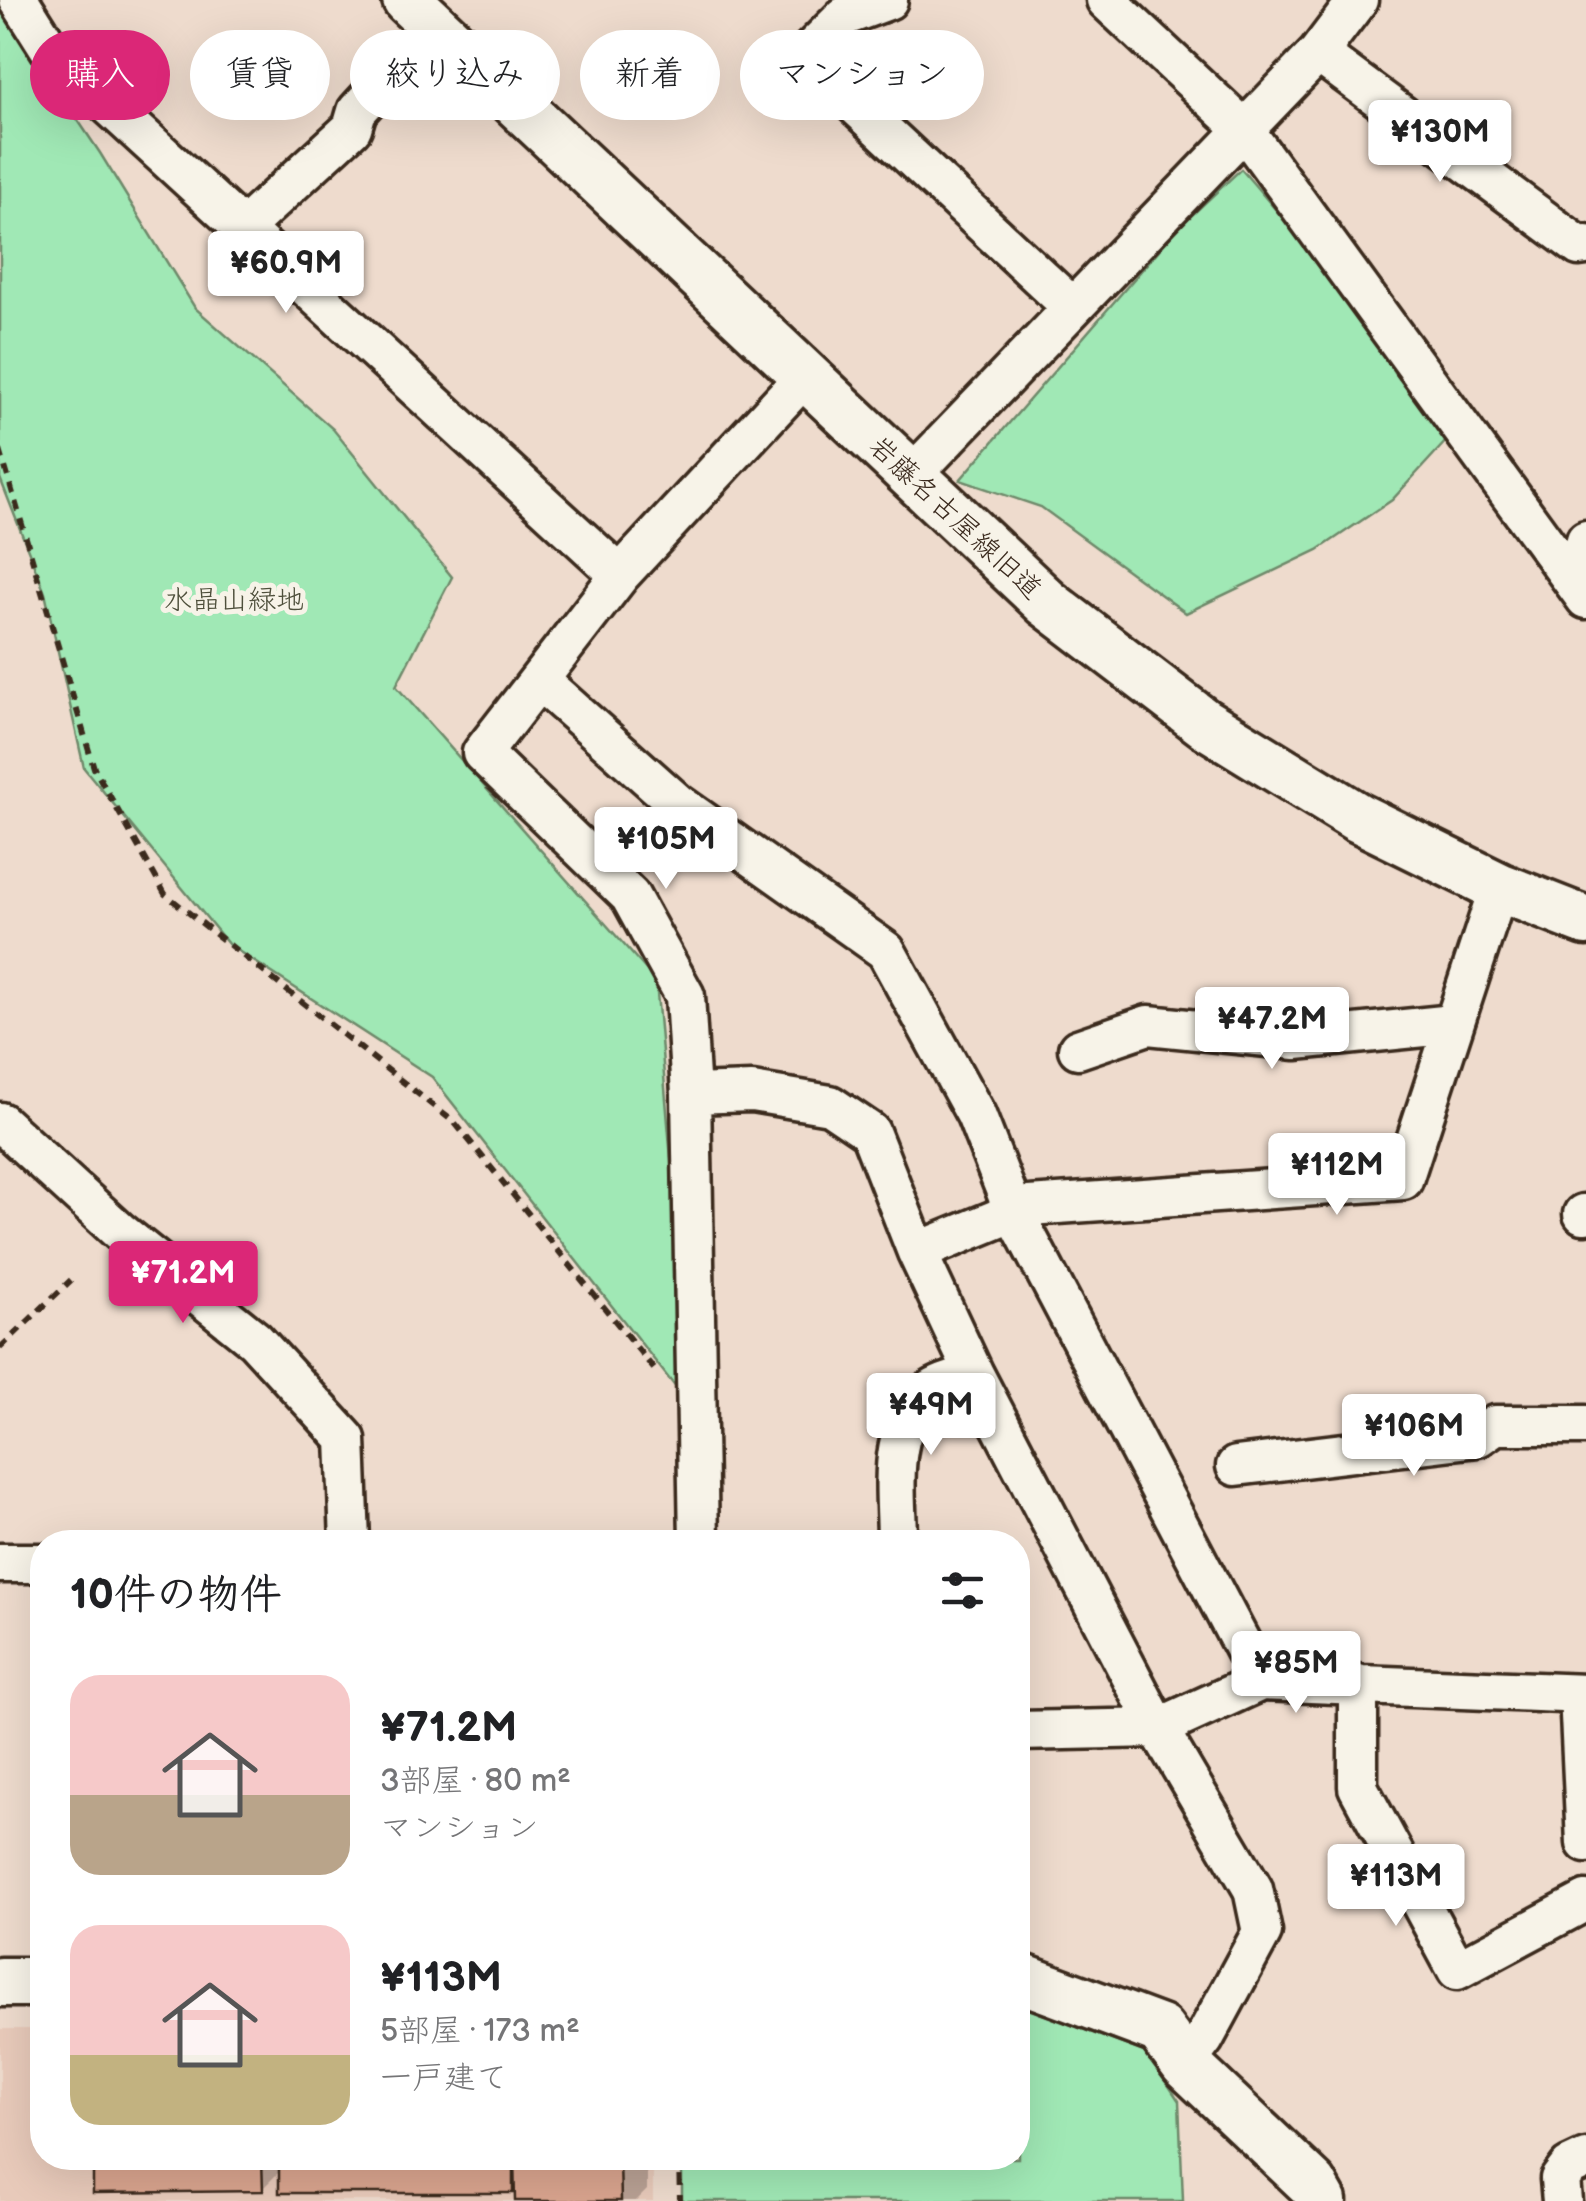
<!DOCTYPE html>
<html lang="ja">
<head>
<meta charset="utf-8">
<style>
  :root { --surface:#fff; --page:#f6f6f6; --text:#202124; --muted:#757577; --accent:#db2777 }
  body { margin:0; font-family:"Balsamiq Sans","Klee One",sans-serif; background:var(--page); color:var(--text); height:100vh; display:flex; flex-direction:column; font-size:38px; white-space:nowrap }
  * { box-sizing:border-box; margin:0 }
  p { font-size:32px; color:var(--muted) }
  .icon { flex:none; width:55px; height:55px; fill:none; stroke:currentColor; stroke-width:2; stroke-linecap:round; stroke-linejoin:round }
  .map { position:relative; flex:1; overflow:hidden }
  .sheet { position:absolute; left:30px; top:1530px; width:1000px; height:640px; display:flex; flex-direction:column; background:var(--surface); border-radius:40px; box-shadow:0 10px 40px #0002 }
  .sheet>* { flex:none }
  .top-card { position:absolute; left:30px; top:30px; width:1000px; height:90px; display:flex; gap:20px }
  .price { position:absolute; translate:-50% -85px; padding:0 22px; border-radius:10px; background:#fff; color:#222; font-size:32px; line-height:65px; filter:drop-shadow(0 2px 5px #0008) }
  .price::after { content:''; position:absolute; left:50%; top:60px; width:30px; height:22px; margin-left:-15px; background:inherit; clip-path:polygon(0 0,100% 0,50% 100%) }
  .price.selected { background:var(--accent); color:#fff }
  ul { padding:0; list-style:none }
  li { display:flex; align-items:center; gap:30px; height:250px; padding:0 40px }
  li span { display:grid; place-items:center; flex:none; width:280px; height:200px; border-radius:30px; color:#555 }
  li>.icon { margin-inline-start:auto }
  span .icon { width:120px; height:120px; fill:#fffc; stroke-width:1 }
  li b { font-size:42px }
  h2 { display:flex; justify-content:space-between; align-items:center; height:120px; padding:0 40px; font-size:42px }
  .pill { padding:0 35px; border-radius:45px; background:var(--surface); box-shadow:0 10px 40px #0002; font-size:35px; line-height:90px }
  .pill.selected { background:var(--accent); color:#fff }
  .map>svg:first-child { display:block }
  .built { fill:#e8caba }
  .green { fill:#a0e8b5; stroke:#6e896a; stroke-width:2.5 }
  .shadow { fill:#0003 }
  .building { fill:#d9a48e; stroke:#3b2a1e; stroke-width:2.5 }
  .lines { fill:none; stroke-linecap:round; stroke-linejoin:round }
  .minor-casing { stroke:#3b2a1e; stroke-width:45 }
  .tertiary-casing { stroke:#3b2a1e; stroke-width:55 }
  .path { stroke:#3b2a1e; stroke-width:6; stroke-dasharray:10 8; stroke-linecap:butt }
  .minor { stroke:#f7f3e8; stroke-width:38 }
  .tertiary { stroke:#f7f3e8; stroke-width:48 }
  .labels { text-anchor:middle; stroke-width:10; stroke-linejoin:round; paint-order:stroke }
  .street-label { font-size:28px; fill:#3b2a1e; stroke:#f7f3e8 }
  .park-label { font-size:28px; fill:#4f503c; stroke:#f7f3e8 }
</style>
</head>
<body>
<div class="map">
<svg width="1586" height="2201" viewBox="0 0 1586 2201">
  <rect width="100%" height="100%" fill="#eedbcd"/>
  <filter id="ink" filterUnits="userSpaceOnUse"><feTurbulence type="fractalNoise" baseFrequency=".01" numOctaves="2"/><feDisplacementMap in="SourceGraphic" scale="20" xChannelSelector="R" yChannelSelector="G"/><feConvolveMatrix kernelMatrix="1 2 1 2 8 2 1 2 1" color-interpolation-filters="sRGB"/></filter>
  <g filter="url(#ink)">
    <path class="built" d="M0 2029H42V2158H653V2201H0Z"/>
    <path class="green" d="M0 4 100 153 195 308 333 429 452 577 396 686 656 981 692 1408 432 1077 229 945 84 768 45 593 0 478Z
      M1241 169 1366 316 1448 439 1392 500 1318 550 1186 613 1041 507 960 480 1177 229Z
      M1018 2005 1147 2053 1179 2101 1183 2201H682V2158H1018Z"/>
    <path class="shadow" d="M96 2158H647V2190L636 2201H517V2191H282V2169L262 2189 96 2191Z"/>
    <path class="building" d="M93 2158H262L263 2191 93 2193Z
      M279 2158H513V2193H279Z
      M514 2158H620L621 2201H515Z"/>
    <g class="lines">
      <g class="minor-casing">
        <path id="minor" d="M19 0 53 54 620 575
          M888 0 845 16 804 57 1072 307
          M1106 0 1243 128 1586 599
          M1318 53 1579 246 1586 245
          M241 230 352 128 357 111 435 26
          M912 475 1318 53 1358 0
          M1575 584 1586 540
          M539 680 677 803 886 951 976 1115 1014 1212 1261 1681
          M1078 1049 1148 1025 1296 1040 1454 1024
          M691 1094 752 1092 830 1105 870 1132 917 1252 974 1374 1158 1728 1253 1889 1262 1932 1204 2039 1185 2064
          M0 1122 119 1231 255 1340 346 1439 350 1542
          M1583 1214H1586
          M917 1252 1029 1206 1403 1180 1499 887
          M1236 1466 1478 1437 1495 1425H1586
          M699 1542 691 1094 685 996 630 896 482 753 620 575 806 375
          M897 1542C897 1491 885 1428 929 1392 941 1383 960 1379 974 1374
          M0 1563H42
          M1358 1684V1787L1457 1970 1586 1901
          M1579 1694 1586 1843
          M1018 1731 1158 1728 1261 1681 1586 1694
          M1562 2201 1560 2179 1569 2167 1586 2159"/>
      </g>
      <g class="tertiary-casing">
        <path id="tertiary" d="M407 0 1047 603 1204 723 1357 817 1499 887 1586 921
          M1018 1977 1160 2030 1185 2064 1313 2185 1322 2201
          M0 1982H42"/>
      </g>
      <path class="path" d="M0 450 94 768 165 894 455 1123 658 1374
        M0 1348 71 1280
        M655 1534V1542
        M679 2158 680 2201"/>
      <use href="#minor" class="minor"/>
      <use href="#tertiary" class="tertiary"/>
    </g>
  </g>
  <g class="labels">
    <g class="street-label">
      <text transform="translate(956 517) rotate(43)" y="10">岩藤名古屋線旧道</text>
    </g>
    <g class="park-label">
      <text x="234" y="609">水晶山緑地</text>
    </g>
  </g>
</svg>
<b class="price" style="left:1440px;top:185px">¥130M</b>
<b class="price" style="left:286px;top:316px">¥60.9M</b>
<b class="price" style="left:666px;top:892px">¥105M</b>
<b class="price" style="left:1272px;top:1072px">¥47.2M</b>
<b class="price" style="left:1337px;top:1218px">¥112M</b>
<b class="price selected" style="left:183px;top:1326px">¥71.2M</b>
<b class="price" style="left:931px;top:1458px">¥49M</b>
<b class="price" style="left:1414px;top:1479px">¥106M</b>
<b class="price" style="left:1296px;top:1716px">¥85M</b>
<b class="price" style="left:1396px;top:1929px">¥113M</b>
<div class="top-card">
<a class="pill selected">購入</a>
<a class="pill">賃貸</a>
<a class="pill">絞り込み</a>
<a class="pill">新着</a>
<a class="pill">マンション</a>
</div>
<section class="sheet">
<h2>10件の物件<svg class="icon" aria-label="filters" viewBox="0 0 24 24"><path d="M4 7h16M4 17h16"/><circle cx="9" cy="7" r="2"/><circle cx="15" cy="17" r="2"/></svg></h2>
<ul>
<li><span style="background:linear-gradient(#f6c9c9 60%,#b9a48a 0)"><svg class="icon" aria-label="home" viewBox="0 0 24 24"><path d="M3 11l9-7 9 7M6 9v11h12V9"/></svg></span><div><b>¥71.2M</b><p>3部屋 · 80 m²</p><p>マンション</p></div></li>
<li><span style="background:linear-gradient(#f6c9c9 65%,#c2b280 0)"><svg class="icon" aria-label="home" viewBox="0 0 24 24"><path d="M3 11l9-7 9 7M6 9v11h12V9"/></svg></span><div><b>¥113M</b><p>5部屋 · 173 m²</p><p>一戸建て</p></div></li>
</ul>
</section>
</div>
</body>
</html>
